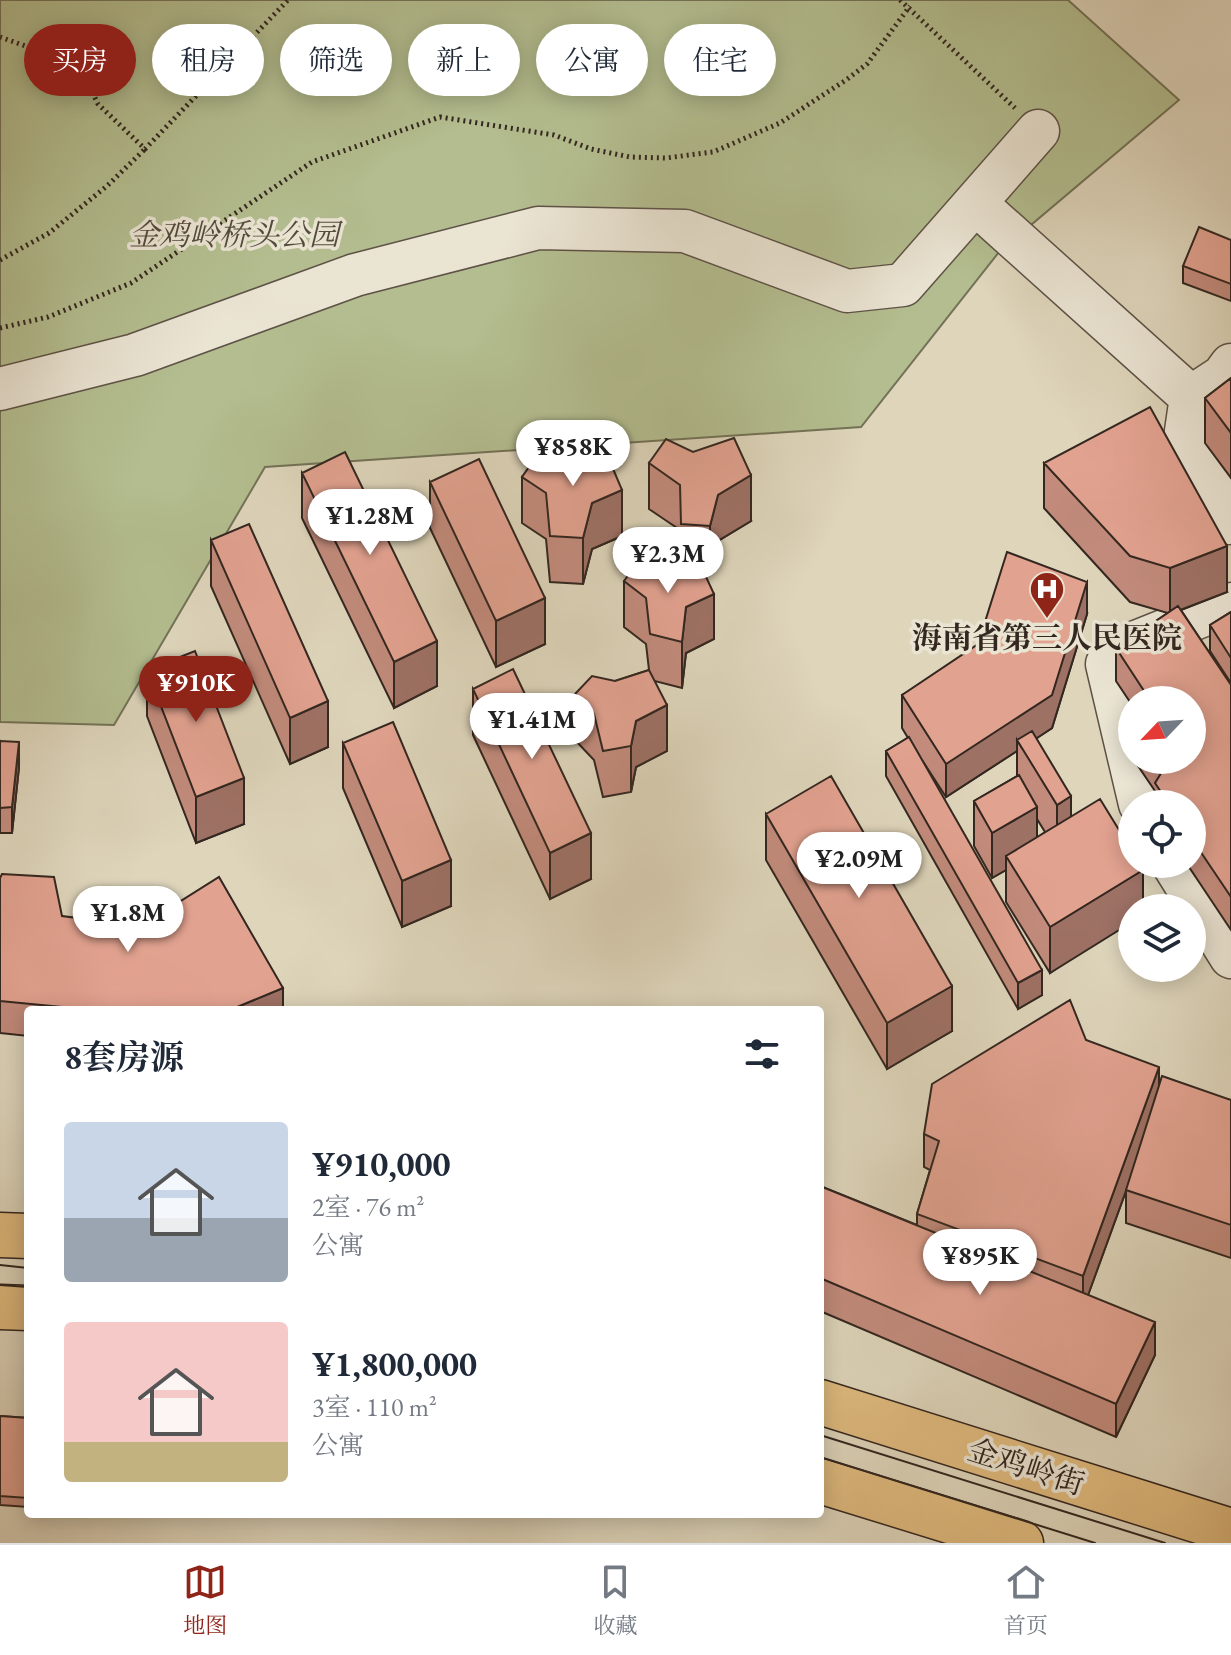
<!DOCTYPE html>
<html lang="zh">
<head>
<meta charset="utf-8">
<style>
  :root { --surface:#fff; --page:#f2f2f3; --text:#1f2937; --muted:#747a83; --line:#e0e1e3; --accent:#8f2418 }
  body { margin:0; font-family:"EB Garamond","Noto Serif SC",serif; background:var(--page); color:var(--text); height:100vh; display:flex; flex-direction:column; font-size:30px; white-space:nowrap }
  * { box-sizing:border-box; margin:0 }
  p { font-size:26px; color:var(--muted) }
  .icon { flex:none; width:44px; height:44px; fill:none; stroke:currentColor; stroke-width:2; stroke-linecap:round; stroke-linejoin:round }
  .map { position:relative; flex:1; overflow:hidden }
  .sheet { position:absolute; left:24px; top:1006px; width:800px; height:512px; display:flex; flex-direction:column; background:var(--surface); border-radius:8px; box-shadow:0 4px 20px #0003 }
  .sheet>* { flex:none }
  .top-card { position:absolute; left:24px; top:24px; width:800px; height:72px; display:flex; gap:16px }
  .needle { width:52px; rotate:245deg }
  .controls { position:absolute; left:1118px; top:686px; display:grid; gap:16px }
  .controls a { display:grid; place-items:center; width:88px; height:88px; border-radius:50%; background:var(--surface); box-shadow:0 4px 20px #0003; font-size:40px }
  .price { position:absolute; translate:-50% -68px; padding:0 18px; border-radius:28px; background:#fff; color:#222; font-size:26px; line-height:52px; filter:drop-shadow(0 2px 4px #0008) }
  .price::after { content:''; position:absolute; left:50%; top:48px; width:24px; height:18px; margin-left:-12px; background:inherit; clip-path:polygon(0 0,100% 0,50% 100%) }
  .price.current { background:var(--accent); color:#fff }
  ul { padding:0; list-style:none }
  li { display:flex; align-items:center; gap:24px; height:200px; padding:0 40px }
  li span { display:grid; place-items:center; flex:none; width:224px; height:160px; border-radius:8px; color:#555 }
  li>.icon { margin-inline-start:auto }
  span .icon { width:96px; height:96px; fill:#fffc; stroke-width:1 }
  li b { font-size:34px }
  h2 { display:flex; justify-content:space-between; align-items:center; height:96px; padding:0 40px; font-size:34px }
  .chip { padding:0 28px; border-radius:36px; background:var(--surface); box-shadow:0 4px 20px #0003; font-size:28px; line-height:72px }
  .chip.current { background:var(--accent); color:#fff }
  .menu { display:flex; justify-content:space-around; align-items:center; height:112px; border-top:2px solid var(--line); background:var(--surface); font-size:22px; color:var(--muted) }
  .menu a { display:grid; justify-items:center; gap:4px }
  .menu .current { color:var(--accent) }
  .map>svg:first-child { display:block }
  .green { fill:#b3bd8f; stroke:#737258; stroke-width:2 }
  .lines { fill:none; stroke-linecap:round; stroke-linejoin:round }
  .minor-casing { stroke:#5e5247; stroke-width:45 }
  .major-casing { stroke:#332720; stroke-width:47 }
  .path { stroke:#332720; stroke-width:5; stroke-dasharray:2 4; stroke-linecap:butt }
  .minor { stroke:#eae4d3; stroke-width:42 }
  .major { stroke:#dfba7e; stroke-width:44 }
  .tram { stroke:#332720; stroke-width:2 }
  .wall { fill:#c28b7c; stroke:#332720; stroke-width:2; fill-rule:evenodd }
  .shaded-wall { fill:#9e7165; stroke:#332720; stroke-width:2 }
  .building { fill:#e2a290; stroke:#332720; stroke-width:2 }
  .labels { text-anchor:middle; stroke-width:7; stroke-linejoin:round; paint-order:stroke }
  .park-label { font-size:30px; font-style:italic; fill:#534c3c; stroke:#eae4d3 }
  .poi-label { font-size:30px; font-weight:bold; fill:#332720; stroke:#eae4d3 }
  .street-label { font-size:30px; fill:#332720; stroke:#eae4d3 }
</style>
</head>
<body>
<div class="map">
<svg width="1231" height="1543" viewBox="0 0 1231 1543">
  <rect width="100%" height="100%" fill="#ded5bb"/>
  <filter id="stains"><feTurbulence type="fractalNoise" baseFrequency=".0025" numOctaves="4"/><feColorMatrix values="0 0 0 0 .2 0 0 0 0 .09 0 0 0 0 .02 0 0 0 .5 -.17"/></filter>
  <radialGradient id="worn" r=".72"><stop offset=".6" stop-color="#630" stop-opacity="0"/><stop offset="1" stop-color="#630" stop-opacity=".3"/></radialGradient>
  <path class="green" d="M0 0H1068L1179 100 999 252 861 427 265 467 114 725 0 722Z"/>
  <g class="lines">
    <g class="minor-casing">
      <path id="minor" d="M975 203 1191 397
        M1231 365 1223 376 1191 397 1185 438 1231 523
        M0 389 135 355 355 275 538 228 685 231 847 291 903 285 1038 131
        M1140 804 1107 664 1134 643 1231 604
        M1173 864 1231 957"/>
    </g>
    <g class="major-casing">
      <path id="major" d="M0 1235 28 1236
        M0 1307 28 1308
        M820 1402 1231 1531
        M820 1481 1021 1543"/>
    </g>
    <path class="path" d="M900 0 1015 108
      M0 37 79 65 98 104 145 149 288 0
      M0 260 49 233 107 186 145 149
      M0 328 48 317 131 283 312 162 440 117 554 135 591 149 630 157 666 158 713 152 780 123 846 80 867 64 910 6"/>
    <use href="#minor" class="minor"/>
    <use href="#major" class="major"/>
    <path class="tram" d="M0 1265 28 1268
      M0 1285 28 1287
      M820 1435 1165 1543
      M820 1457 1095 1543"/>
  </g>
  <path class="wall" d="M1231 240V301L1183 283V266Z
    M1231 378V478L1205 443V398Z
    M649 463 751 521 718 541 710 572 703 571 714 639 686 653 682 688 655 681 667 751 636 767 631 792 603 797 594 760 575 740V694L649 670 646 644 624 627V581L668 571 681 569 680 530 649 509Z
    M1044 463 1227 592 1181 610 1231 685V930L1187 864H1192V804H1155V791L1136 763V760H1192V700H1132V705L1116 681V648L1168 613 1130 602 1044 508Z
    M302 473 437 686 394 708 302 518Z
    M522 477 622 536 592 549 583 584 550 582 546 539 522 523Z
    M430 482 545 644 496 667 430 528Z
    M211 540 328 747 290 764 211 586Z
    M1231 612V683L1210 651V625Z
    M1087 614 1052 728 1036 738 1071 817 1143 908 1050 973 1006 902V870L992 878 974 846V801L1017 776V751L946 797 922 760 1042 995 1018 1009 886 776V751L908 738 902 728V695ZM1037 819 1045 832 1037 838Z
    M147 670 244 824 196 843 147 716Z
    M473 689 591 879 550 899 473 735Z
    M0 741 19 767 12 833H0Z
    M343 743 451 906 402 927 343 788Z
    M766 814 952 1031 887 1069 766 860Z
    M0 878 62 916 283 1010H28V1036L0 1033Z
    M1086 1040 1159 1084 1231 1100V1258L1126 1223V1191L1088 1295 1155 1355 1116 1437 820 1311V1186L917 1225V1214L930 1170 924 1167V1134Z
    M0 1416 28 1418V1507L0 1505Z"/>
  <path class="shaded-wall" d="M751 475V521L718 541 710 572V526L718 495Z
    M622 490V536L592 549 583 584V538L592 503Z
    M1227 546V592L1170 614V568Z
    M1087 582V614L1052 728 1022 748 1017 740V751L946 797V764Z
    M714 594V639L686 653 682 688V642L686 607Z
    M545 598V644L496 667V621Z
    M437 641V686L394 708V662Z
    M328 701V747L290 764V718Z
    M667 705V751L636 767 631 792V746L636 721Z
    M19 742V767L12 833V807Z
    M244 778V824L196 843V797Z
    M1071 796V842L1057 851V805Z
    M1037 807V853L1006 856V870L992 878V833Z
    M591 833V879L550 899V853Z
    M451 860V906L402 927V881Z
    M1143 870V908H1132V922L1050 973V927Z
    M1042 970V995L1018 1009V983Z
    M952 986V1031L887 1069V1023Z
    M283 988V1010H230Z
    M1159 1067V1100L1083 1309V1276Z
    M1155 1322V1355L1116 1437V1404Z"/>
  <path class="building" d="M1199 227 1231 240V284L1183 266Z
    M1231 378V433L1205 398Z
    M1150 407 1227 546 1170 568 1130 556 1044 463Z
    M734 438 751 475 718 495 710 526 681 524 680 485 649 463 666 439 693 452Z
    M603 445 622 490 592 503 583 538 550 536 546 493 522 477 538 454 566 461Z
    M345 452 437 641 394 662 302 473Z
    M479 459 545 598 496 621 430 482Z
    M249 524 328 701 290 718 211 540Z
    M1007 552 1087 582 1052 695 946 764 902 695 978 644Z
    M645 553 668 571 701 566 714 594 686 607 682 642 650 634 646 598 624 581Z
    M1178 606 1231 685V897L1192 839V804H1169L1155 783 1163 770 1156 760H1192V700H1150L1116 648Z
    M1231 612V658L1210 625Z
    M195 651 244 778 196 797 147 670Z
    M513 669 591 833 550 853 473 689Z
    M649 670 667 705 636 721 631 746 603 751 594 714 575 694 592 676 615 681Z
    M393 722 451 860 402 881 343 743Z
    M1032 731 1071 796 1057 805 1017 740Z
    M909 737 1042 970 1018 983 886 751Z
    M0 741 19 742 12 807 0 808Z
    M1019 775 1037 807 992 833 974 801Z
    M831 776 952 986 887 1023 766 814Z
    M1100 799 1132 851V864H1140L1143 870 1050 927 1006 856Z
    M2 874 54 877 62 916 141 926 219 877 283 988 230 1010H93L0 1001V878Z
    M1070 1000 1086 1040 1159 1067 1083 1276 917 1214 939 1141 924 1134 932 1084Z
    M1162 1076 1231 1100V1225L1126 1190Z
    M820 1186 1155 1322 1116 1404 820 1278Z
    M0 1416 28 1418V1498L0 1496Z"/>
  <defs>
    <g id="hospital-pin" transform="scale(1.8)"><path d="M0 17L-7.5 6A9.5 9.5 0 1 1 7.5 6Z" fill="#8f2418" stroke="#eae4d3"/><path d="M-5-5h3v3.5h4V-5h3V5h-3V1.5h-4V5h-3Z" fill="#fff"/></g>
  </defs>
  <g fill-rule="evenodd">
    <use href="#hospital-pin" x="1047" y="589"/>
  </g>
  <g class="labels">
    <g class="park-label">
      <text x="234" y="245">金鸡岭桥头公园</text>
    </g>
    <g class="poi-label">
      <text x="1047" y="648">海南省第三人民医院</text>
    </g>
    <g class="street-label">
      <text transform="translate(1026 1467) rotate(18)" y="10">金鸡岭街</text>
    </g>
  </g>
  <rect width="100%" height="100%" filter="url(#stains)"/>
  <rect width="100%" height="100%" fill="url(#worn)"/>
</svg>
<div class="controls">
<a><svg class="needle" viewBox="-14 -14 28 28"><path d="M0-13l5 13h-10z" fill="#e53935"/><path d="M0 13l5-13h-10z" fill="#747a83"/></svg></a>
<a><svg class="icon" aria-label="locate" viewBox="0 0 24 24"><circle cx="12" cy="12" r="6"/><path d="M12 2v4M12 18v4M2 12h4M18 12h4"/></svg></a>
<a><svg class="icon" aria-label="layers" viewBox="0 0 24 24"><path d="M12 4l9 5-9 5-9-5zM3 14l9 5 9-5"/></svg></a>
</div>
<b class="price" style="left:573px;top:488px">¥858K</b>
<b class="price" style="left:370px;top:557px">¥1.28M</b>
<b class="price" style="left:668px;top:595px">¥2.3M</b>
<b class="price current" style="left:196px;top:724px">¥910K</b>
<b class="price" style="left:532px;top:761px">¥1.41M</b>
<b class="price" style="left:859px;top:900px">¥2.09M</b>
<b class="price" style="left:128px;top:954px">¥1.8M</b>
<b class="price" style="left:980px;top:1297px">¥895K</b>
<div class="top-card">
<a class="chip current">买房</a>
<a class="chip">租房</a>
<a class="chip">筛选</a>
<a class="chip">新上</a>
<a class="chip">公寓</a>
<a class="chip">住宅</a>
</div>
<section class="sheet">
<h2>8套房源<svg class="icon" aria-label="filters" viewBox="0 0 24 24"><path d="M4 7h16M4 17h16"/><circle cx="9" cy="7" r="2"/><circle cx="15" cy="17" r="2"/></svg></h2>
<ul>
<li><span style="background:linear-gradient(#c9d6e8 60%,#9aa5b1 0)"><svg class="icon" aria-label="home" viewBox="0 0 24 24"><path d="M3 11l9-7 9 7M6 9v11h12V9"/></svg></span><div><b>¥910,000</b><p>2室 · 76 m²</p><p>公寓</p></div></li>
<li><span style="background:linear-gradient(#f6c9c9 75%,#c2b280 0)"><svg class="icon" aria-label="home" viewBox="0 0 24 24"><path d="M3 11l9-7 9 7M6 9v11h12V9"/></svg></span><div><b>¥1,800,000</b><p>3室 · 110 m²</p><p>公寓</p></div></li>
</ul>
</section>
</div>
<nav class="menu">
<a class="current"><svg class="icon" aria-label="map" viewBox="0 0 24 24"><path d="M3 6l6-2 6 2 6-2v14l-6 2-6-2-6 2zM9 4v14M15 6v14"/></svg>地图</a>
<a><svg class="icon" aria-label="saved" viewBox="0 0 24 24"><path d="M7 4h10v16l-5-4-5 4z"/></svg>收藏</a>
<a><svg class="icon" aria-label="home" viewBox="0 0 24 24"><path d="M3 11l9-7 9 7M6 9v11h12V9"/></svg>首页</a>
</nav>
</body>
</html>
